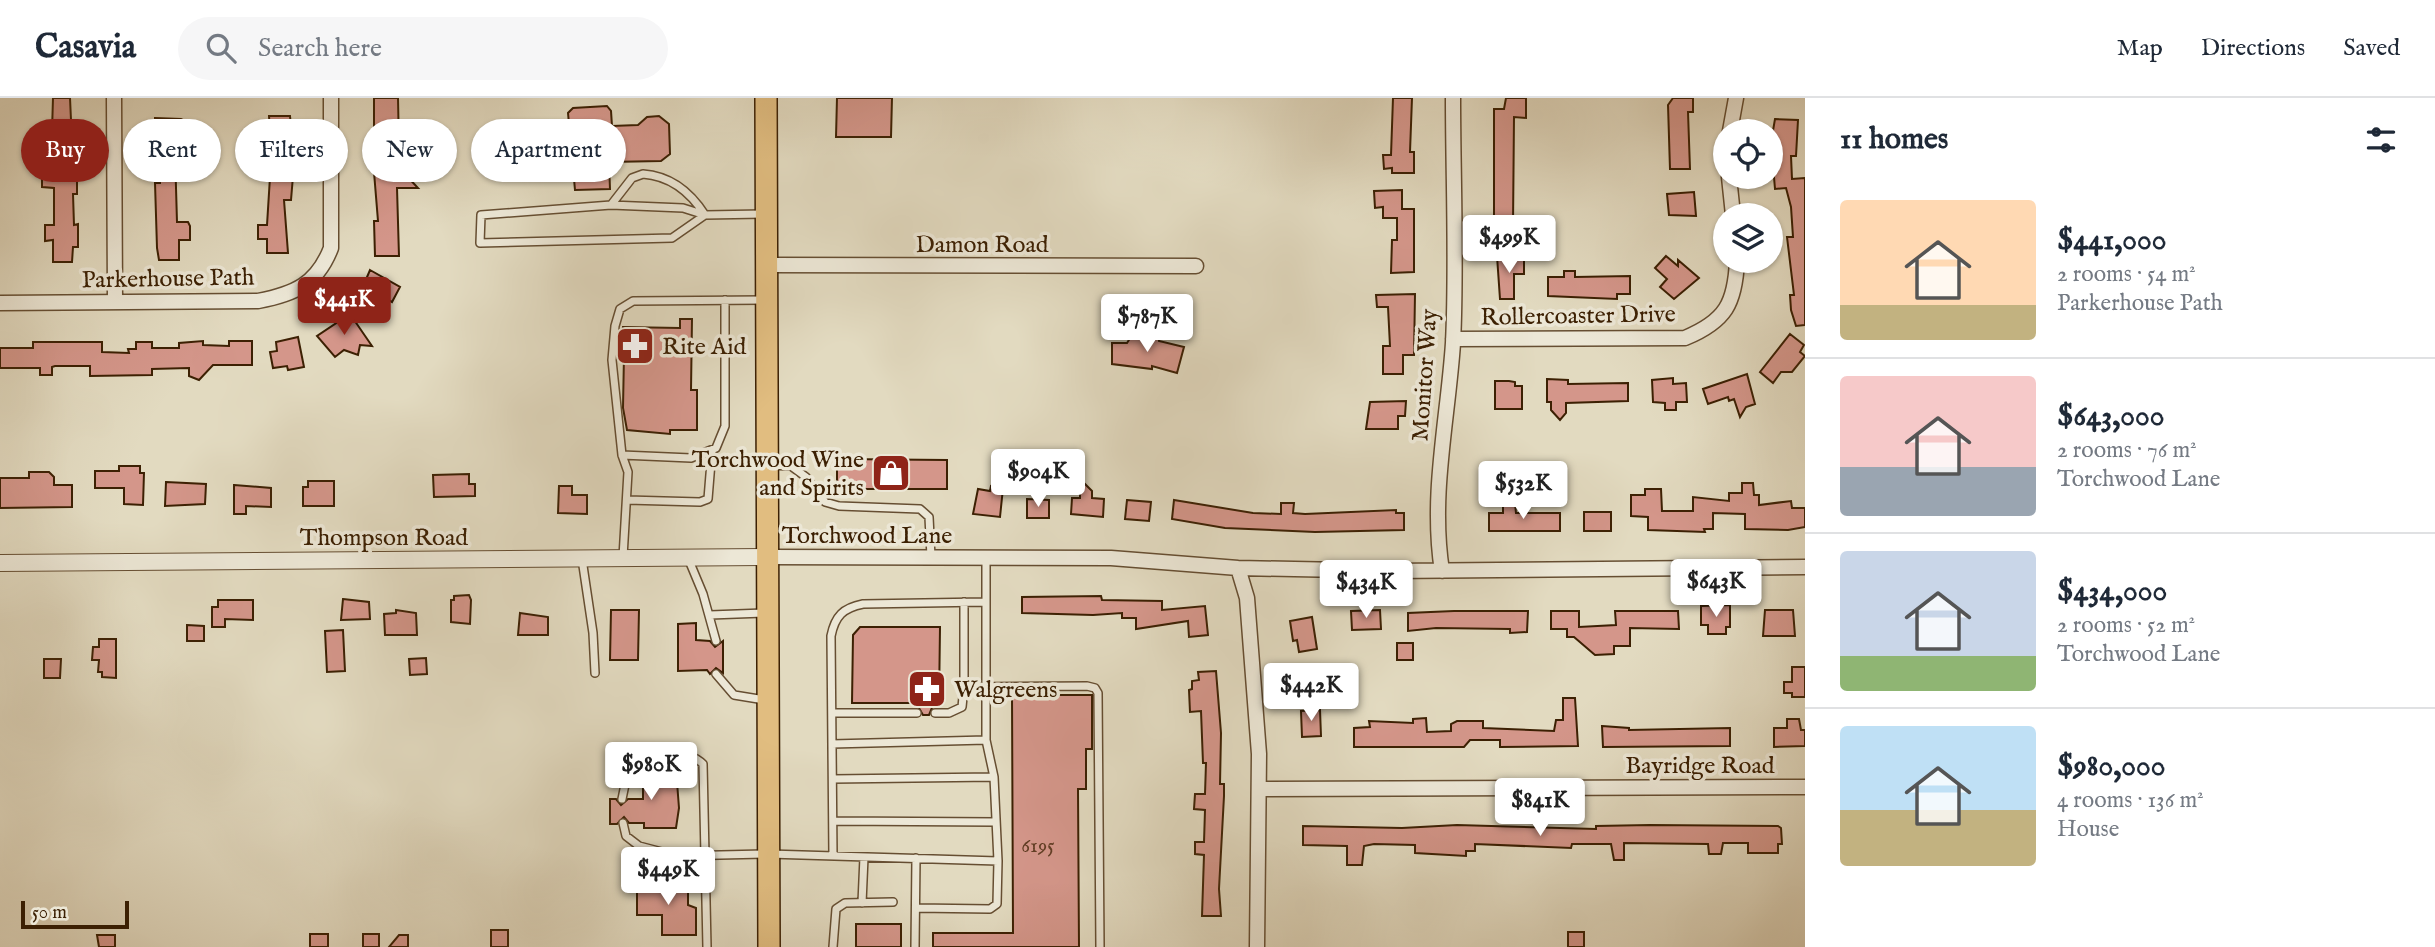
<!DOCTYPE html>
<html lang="en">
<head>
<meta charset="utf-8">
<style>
  :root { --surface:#fff; --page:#f6f6f7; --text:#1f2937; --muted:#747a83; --line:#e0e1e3; --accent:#8f2418 }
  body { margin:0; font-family:"IM FELL English",serif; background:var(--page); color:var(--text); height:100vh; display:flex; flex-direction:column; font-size:26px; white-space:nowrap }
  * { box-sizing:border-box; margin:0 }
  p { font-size:23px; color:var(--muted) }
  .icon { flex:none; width:38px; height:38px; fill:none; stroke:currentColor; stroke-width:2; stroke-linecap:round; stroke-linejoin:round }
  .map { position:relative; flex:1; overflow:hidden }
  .side { display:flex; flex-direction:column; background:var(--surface); width:630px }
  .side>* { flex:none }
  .top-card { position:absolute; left:21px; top:21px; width:665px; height:63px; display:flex; gap:14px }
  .buttons { position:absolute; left:1713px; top:21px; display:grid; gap:14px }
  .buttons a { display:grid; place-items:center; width:70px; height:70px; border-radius:50%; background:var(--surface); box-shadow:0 2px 5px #0004; font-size:35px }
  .scale { position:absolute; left:21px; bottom:18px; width:108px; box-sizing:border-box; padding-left:7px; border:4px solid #3c2003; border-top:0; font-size:19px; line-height:24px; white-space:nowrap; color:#3c2003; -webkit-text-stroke:5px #ece7d6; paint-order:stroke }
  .price { position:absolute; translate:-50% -60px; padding:0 16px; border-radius:7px; background:#fff; color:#222; font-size:23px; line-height:46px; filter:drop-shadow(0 2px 4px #0008) }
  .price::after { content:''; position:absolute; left:50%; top:42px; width:21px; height:16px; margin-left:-10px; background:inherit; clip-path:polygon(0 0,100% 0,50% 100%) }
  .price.on { background:var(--accent); color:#fff }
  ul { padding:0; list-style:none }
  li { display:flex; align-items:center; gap:21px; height:175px; padding:0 35px }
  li+li { border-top:2px solid var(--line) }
  li span { display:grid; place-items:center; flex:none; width:196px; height:140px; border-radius:7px; color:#555 }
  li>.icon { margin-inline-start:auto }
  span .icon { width:84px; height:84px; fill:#fffc; stroke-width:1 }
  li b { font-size:30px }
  h2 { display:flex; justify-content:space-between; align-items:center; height:84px; padding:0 35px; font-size:30px }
  .tag { padding:0 24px; border-radius:32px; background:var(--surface); box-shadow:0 2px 5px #0004; font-size:24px; line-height:63px }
  .tag.on { background:var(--accent); color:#fff }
  header { display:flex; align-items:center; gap:42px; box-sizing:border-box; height:98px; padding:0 35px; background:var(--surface); border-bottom:2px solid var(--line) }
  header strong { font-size:33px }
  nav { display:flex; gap:38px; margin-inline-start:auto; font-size:24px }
  .search { width:490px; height:63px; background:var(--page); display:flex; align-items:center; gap:18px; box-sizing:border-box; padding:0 24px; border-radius:38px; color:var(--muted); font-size:26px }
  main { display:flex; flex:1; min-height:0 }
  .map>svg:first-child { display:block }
  .building { fill:#d4968a; stroke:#3c2003; stroke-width:2 }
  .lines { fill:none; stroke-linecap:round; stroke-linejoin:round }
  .service-casing { stroke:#664e32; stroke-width:10 }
  .minor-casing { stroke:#664e32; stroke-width:17 }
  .tertiary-casing { stroke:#664e32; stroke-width:18 }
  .primary-casing { stroke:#3c2003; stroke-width:24 }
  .service { stroke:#ece7d6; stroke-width:7 }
  .minor { stroke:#ece7d6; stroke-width:14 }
  .tertiary { stroke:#ece7d6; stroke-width:16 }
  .primary { stroke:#e1bd80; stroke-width:21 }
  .labels { text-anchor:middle; stroke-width:7; stroke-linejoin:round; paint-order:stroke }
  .number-label { font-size:21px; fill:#623e25 }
  .street-label { font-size:24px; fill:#3c2003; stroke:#ece7d6 }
  .poi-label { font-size:24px; fill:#3c2003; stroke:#ece7d6; text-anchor:start }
</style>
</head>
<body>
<header>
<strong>Casavia</strong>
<div class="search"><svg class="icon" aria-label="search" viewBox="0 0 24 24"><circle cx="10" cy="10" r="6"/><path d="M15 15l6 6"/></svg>Search here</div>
<nav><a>Map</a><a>Directions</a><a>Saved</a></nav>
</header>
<main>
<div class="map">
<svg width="1805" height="849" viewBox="0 0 1805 849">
  <rect width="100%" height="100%" fill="#e2dac0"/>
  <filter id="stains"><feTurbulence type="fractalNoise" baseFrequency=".00286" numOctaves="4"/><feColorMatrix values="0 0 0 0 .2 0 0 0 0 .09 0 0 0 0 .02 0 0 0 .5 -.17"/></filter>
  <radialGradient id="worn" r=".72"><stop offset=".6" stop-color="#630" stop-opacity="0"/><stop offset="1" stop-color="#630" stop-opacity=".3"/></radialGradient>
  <path class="building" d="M53 0H70L71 22H77V96H73L74 127 78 126V149H73L72 164H53V142L45 143V127H54V90L42 89V76L54 73V47H43V34L52 33Z
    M374 0H398L399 49 444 47V58L390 60 418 90H397L399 158H375L374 123H378L374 74H379V49L374 48Z
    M837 0H892L891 39H836Z
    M1393 0H1412L1410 54H1414V75H1392V70L1384 71 1383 57H1391Z
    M1506 0H1526V20L1514 19 1513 127H1494V11H1504Z
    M1673 0H1693V14H1688L1690 71H1670L1668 7Z
    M607 8 611 13 612 28 638 27 647 19 659 18 669 26 670 56 661 63 609 64 610 91 575 92 568 15 573 10Z
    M269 18H290L291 29H294V65L260 46V34L270 33Z
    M155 20 181 21 191 26 188 43 179 48V55H175L177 124H188L190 128V142H179V162H159L157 150 155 85H160L159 55H155Z
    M1775 21 1798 22 1796 58H1791L1792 81 1805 80V227L1796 228 1791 212 1790 197H1794L1787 139H1793L1791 109 1786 90 1775 91 1771 44Z
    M294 66 291 102H284L288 155H267V141H258V127H267L270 79H260V67Z
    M1402 92V111H1414V174L1391 175 1392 142H1397V120H1383V109L1375 110 1374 93Z
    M1694 94 1696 118 1669 117 1667 96Z
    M1497 158 1524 161V176H1514V201H1500Z
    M1666 158 1678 168V162L1699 180 1674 201 1660 189 1667 181 1655 170Z
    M370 172 400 189 392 204 382 198 373 214 356 205Z
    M1564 173H1575V179L1630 178V196H1617V201L1548 198V179H1564Z
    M1415 196 1414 257H1403V276H1383V248H1390L1388 209H1377L1376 197Z
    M350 216 372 248 360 247 358 257 344 252 335 259 317 238Z
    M680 221H692L691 292H697V332H670V336L627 332 623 310 624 257H619L623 229 680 230Z
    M1790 236 1804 247 1800 254 1805 258 1792 274H1781L1773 285 1760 274Z
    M1132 237 1159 238V243L1184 249 1177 275 1152 268V271L1112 266V245H1127Z
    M298 239 304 269 288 272 287 268 273 270 270 254 277 253 276 244Z
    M203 243V247L229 248V243H252V267H213L199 282 189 278V270L152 271V277L90 278V268H55L52 269V277H40V270H0V250H33V244H102V254L129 255 128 251H136V244H152V250H179V245Z
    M1747 276 1755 306 1746 309 1740 319 1734 301 1729 303 1728 299 1708 306 1703 291Z
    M1673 280V286L1686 285 1687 304H1676V312H1665V305L1653 304 1652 282Z
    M1547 281 1568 282V286L1628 285V303L1566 305V315L1560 322 1551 312V304H1547Z
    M1495 283H1509L1515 284V288H1522V311H1495Z
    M1406 303 1405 318H1398V331H1366L1370 304Z
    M837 361 947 362V391H837Z
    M119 368H140V375H144L143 407 124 406V390H95V373H119Z
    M29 374H49L54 379V387H72V409L0 410V380H29Z
    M469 376V386H475V398L434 399 433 377Z
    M1080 381 1092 393V400L1104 401 1103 419 1071 416 1072 400H1080Z
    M308 383H334V408H303V389H308Z
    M166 384 206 386 205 406 165 408Z
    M1742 385H1753L1754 397H1759V407L1791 403 1792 410H1805V429L1788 432 1745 431V416L1713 415V431H1704L1705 434 1648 432V419L1631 418V397H1645V391H1661L1662 413H1693V399L1729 403V395H1742Z
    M234 387 271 390V409L246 408V416H234Z
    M559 388H572V397H587V416L558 415Z
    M991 388 1003 390 1000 419 973 416 978 391 990 393Z
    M1027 401 1049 402V420H1027Z
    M1127 402 1151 404 1149 423 1125 421Z
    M1174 402 1253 415 1281 416V405H1294L1293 415 1305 416 1396 412V415H1404V432L1315 434 1225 430 1172 421Z
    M1503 405H1515L1516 415H1560V433H1489V415H1503Z
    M1584 414H1611V433H1584Z
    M469 497 471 502 470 526 451 524V502H454V498Z
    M1101 498 1102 502 1162 503V512L1205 508 1208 537 1189 539 1188 523 1136 531V520H1122V515L1093 517 1022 515V499Z
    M343 501 369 504 370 521 341 522Z
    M218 502H253V522L225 521V529H212V509H218Z
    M1730 507V529H1726V536H1708V527H1701V508Z
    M396 512 416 515 417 537H385L384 516 396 515Z
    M611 512H639L638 562H610Z
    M1380 512 1381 531 1352 532 1351 513Z
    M1765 512H1793L1795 538H1763Z
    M1454 513H1528L1527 534 1510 535V531L1436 530 1408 533V515Z
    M1551 513H1579V529L1616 527 1615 513H1678L1679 531 1630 530V548H1614V556L1595 557 1574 539H1567V531H1551Z
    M520 515 548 519V537H518Z
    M1312 519 1317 551 1299 554 1297 542 1293 543 1290 523Z
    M696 525V542L710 543 715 549 723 543V575L716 570 710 576 707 572 678 573V526Z
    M187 527 204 528V543H187Z
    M860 529H940L939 605H934L929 617H923L916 605H852L853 537Z
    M343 532 345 573 327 574 325 533Z
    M99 541H116V580L102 579V574H98L99 562H92L93 549H99Z
    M1397 545H1413V562H1397Z
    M426 560 427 576 410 577 409 561Z
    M44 561H61L60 580H44Z
    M1792 569H1805V599H1792V595H1784V584H1792Z
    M1216 573 1221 635 1220 686H1224V698L1219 791 1221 818H1202L1204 757 1195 756V744H1204L1205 712 1194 711 1195 696H1205L1206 665H1203L1201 613 1190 614 1189 592 1192 591V583L1199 582 1198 574Z
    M1012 597H1092V651H1086V691H1078L1079 849H933V835H1013Z
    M1563 600H1575L1578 648 1500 649V642H1470L1464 649H1354V630L1370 629 1369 623 1413 625V621L1426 620 1427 634 1451 633V626L1457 623H1483V630L1554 633 1556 622H1563Z
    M1320 612 1321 638 1302 639 1301 613Z
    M1787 621H1799L1801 632H1805V648L1774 649V630H1787Z
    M1602 628 1629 630V632L1730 630V648L1603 649Z
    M676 671 679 710 676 730H644V725H629L624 719 617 726H610V701H616L621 707 628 701H643V672Z
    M1457 727 1596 731V728L1650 727 1778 728 1781 730 1782 746H1778V755H1748V745H1723L1721 756H1709L1708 746 1624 745V762H1614L1611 746H1572L1571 750 1475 746V753H1466V758L1415 755V747L1374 746 1364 748 1362 767H1347V748L1303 747V728L1402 730Z
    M637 785 688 787V807L696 810V837H662V817H637Z
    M856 826H901V849H856Z
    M491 832H508V849H491Z
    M1568 834H1584V849H1568Z
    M310 836H328V849H310Z
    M363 836H379V849H363Z
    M97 837H115V849H99Z
    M399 837H408V849H389Z"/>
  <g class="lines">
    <g class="service-casing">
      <path id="service" d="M643 76C671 78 691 95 705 117L672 140 480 145 481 117 611 107 632 80Z
        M611 107 683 110 705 117 763 116
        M622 357 691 360 716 350 725 328V202
        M769 367 791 368 806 379 825 404 839 408 920 411 929 419 931 459
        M627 402 700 404 708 401 712 352
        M623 459 628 374 622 357 612 262 615 228 620 211 633 203 764 202
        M688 460 703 496 716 543
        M582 461 593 535 595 575
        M964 504V589L1087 588 1095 590 1098 595 1100 849
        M710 517 765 515
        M716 576 734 597 765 602
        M833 615H917
        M935 615H949L962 609 964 589
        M832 646 986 642
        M833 681 994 679
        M622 701 629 667 637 659C658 654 687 650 703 666L707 849
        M833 723 996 724
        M623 725 626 738 639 748 677 758 769 756 998 763 994 679 986 642V460
        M833 758 831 538C835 518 843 510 863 506L985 504
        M862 805 864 759
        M916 810 990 811 997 806 998 763
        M833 849 836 811 845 805 893 804
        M915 849 916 760"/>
    </g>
    <g class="minor-casing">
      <path id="minor" d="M114 0 115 203
        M1730 33 1736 0
        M1729 79 1733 117
        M768 167 1196 168
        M0 205 258 203C295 196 317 186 331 150V0
        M1453 241 1685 240C1726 223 1735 205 1737 163
        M769 459 1111 460 1238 470 1392 473 1805 469
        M1238 470 1247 500 1259 656 1257 849
        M1442 473C1430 397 1448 321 1453 245 1457 164 1453 81 1453 0
        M1259 691 1805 689"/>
    </g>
    <g class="tertiary-casing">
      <path id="tertiary" d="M0 465 769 459"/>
    </g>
    <g class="primary-casing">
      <path id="primary" d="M766 0 769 849"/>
    </g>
    <use href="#service" class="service"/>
    <use href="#minor" class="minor"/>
    <use href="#tertiary" class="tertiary"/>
    <use href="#primary" class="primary"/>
  </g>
  <defs>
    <g id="pharmacy-square" transform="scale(2.0125)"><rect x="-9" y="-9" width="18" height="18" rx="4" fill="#8f2418" stroke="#ece7d6"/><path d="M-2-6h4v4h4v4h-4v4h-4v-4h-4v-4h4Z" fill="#fff"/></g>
    <g id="shop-square" transform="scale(2.0125)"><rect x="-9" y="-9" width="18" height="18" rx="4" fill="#8f2418" stroke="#ece7d6"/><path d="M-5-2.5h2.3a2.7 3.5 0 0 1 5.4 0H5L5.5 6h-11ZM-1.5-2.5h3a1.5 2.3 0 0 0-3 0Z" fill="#fff"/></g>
  </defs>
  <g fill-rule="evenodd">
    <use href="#pharmacy-square" x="635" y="248"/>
    <use href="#shop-square" x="891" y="375"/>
    <use href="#pharmacy-square" x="927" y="591"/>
  </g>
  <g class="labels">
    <g class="number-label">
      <text x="1038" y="754">6195</text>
    </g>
    <g class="street-label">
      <text x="982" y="154">Damon Road</text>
      <text transform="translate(168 180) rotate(-1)" y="8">Parkerhouse Path</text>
      <text transform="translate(1578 217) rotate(-1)" y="8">Rollercoaster Drive</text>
      <text transform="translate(1424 277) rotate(-86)" y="8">Monitor Way</text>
      <text x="867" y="445">Torchwood Lane</text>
      <text x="384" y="447">Thompson Road</text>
      <text x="1700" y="675">Bayridge Road</text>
    </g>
    <g class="poi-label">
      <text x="662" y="256">Rite Aid</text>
      <text x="864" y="369" text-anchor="end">Torchwood Wine<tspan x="864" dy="28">and Spirits</tspan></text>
      <text x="954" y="599">Walgreens</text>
    </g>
  </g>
  <rect width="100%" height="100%" filter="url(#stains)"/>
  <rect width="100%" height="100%" fill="url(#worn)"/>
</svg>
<div class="buttons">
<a><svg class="icon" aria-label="locate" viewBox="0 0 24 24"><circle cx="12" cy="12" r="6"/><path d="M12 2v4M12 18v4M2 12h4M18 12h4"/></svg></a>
<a><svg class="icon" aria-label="layers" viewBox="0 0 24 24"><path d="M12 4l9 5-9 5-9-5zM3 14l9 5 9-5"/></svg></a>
</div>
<div class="scale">50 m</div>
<b class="price" style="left:1509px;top:177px">$499K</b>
<b class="price on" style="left:344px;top:239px">$441K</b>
<b class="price" style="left:1147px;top:256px">$787K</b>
<b class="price" style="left:1038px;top:411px">$904K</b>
<b class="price" style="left:1523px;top:423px">$532K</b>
<b class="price" style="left:1716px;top:521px">$643K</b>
<b class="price" style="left:1366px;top:522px">$434K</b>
<b class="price" style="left:1311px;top:625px">$442K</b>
<b class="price" style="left:651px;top:704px">$980K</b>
<b class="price" style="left:1540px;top:740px">$841K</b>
<b class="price" style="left:668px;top:809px">$449K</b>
<div class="top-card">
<a class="tag on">Buy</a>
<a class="tag">Rent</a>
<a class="tag">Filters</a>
<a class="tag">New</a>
<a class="tag">Apartment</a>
</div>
</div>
<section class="side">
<h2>11 homes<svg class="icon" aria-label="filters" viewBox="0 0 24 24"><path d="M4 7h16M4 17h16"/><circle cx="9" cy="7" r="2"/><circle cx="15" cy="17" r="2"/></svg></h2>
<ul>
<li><span style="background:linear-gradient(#ffd9b3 75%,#c2b280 0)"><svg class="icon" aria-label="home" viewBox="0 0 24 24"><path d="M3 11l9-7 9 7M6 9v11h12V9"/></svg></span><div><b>$441,000</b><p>2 rooms · 54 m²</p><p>Parkerhouse Path</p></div></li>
<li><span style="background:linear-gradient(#f6c9c9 65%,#9aa5b1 0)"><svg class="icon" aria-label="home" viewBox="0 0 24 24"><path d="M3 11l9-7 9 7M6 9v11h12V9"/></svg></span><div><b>$643,000</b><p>2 rooms · 76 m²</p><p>Torchwood Lane</p></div></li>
<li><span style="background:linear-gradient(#c9d6e8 75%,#8fb573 0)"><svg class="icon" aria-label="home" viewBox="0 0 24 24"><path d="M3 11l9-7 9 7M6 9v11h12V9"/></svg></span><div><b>$434,000</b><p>2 rooms · 52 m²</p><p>Torchwood Lane</p></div></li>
<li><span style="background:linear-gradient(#bfe0f5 60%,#c2b280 0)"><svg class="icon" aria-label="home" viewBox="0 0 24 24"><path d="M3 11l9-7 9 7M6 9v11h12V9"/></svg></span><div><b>$980,000</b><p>4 rooms · 136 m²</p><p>House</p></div></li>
</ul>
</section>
</main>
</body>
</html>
